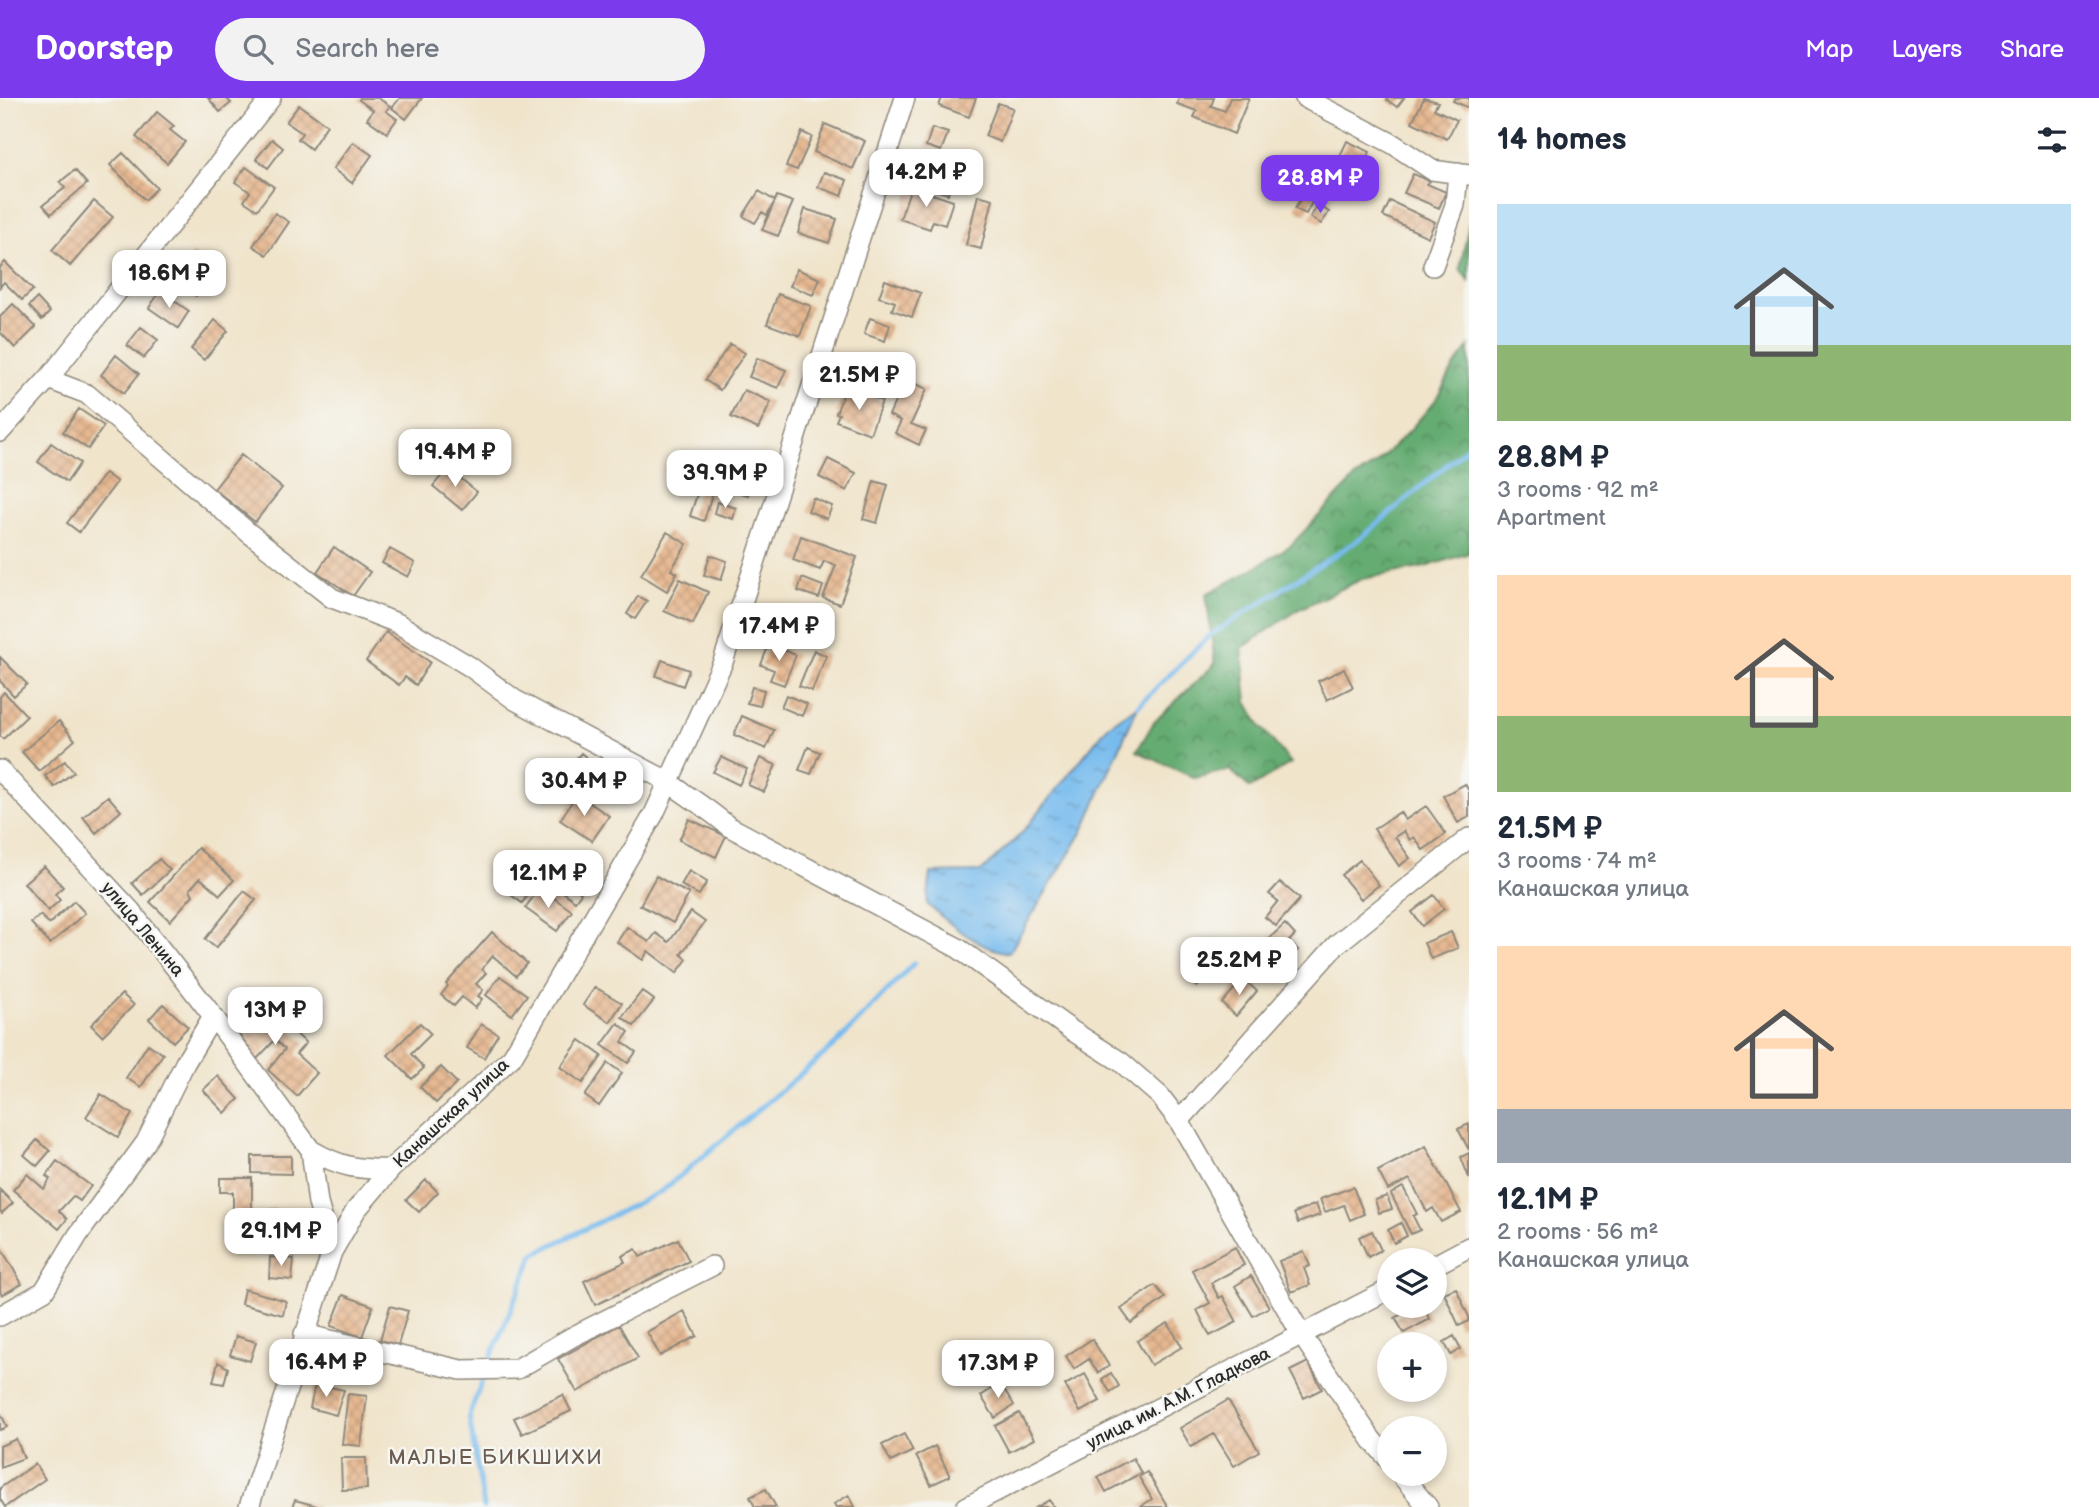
<!DOCTYPE html>
<html lang="en">
<head>
<meta charset="utf-8">
<style>
  :root { --surface:#fff; --page:#f2f2f3; --text:#1f2937; --muted:#747a83; --accent:#7c3aed }
  body { margin:0; font-family:"Balsamiq Sans",sans-serif; background:var(--page); color:var(--text); height:100vh; display:flex; flex-direction:column; font-size:26px; white-space:nowrap }
  * { box-sizing:border-box; margin:0 }
  p { font-size:23px; color:var(--muted) }
  .icon { flex:none; width:38px; height:38px; fill:none; stroke:currentColor; stroke-width:2; stroke-linecap:round; stroke-linejoin:round }
  .map { position:relative; flex:1; overflow:hidden }
  .drawer { display:flex; flex-direction:column; background:var(--surface); width:630px }
  .drawer>* { flex:none }
  .fabs { position:absolute; left:1377px; top:1150px; display:grid; gap:14px }
  .fabs a { display:grid; place-items:center; width:70px; height:70px; border-radius:50%; background:var(--surface); box-shadow:0 4px 10px #0003; font-size:35px }
  .price { position:absolute; translate:-50% -60px; padding:0 16px; border-radius:14px; background:#fff; color:#222; font-size:23px; line-height:46px; filter:drop-shadow(0 2px 4px #0008) }
  .price::after { content:''; position:absolute; left:50%; top:42px; width:21px; height:16px; margin-left:-10px; background:inherit; clip-path:polygon(0 0,100% 0,50% 100%) }
  .price.on { background:var(--accent); color:#fff }
  ul { padding:0; list-style:none }
  li { display:grid; align-content:center; gap:14px; height:371px; padding:0 28px }
  li span { display:grid; place-items:center; height:217px; border-radius:0px; color:#555 }
  li>.icon { margin-inline-start:auto }
  span .icon { width:126px; height:126px; fill:#fffc; stroke-width:1 }
  li b { font-size:30px }
  h2 { display:flex; justify-content:space-between; align-items:center; height:84px; padding:0 28px; font-size:30px }
  header { display:flex; align-items:center; gap:42px; box-sizing:border-box; height:98px; padding:0 35px; background:var(--accent); color:#fff }
  header strong { font-size:33px }
  nav { display:flex; gap:38px; margin-inline-start:auto; font-size:24px }
  .search { width:490px; height:63px; background:var(--page); display:flex; align-items:center; gap:18px; box-sizing:border-box; padding:0 24px; border-radius:38px; color:var(--muted); font-size:26px }
  main { display:flex; flex:1; min-height:0 }
  .map>svg:first-child { display:block }
  .forest { fill:url(#forest-crowns); stroke:#486c4e; stroke-width:2 }
  .water { fill:url(#water-ripples); stroke:#52748c; stroke-width:2 }
  .lines { fill:none; stroke-linecap:round; stroke-linejoin:round }
  .stream { stroke:#78bcee; stroke-width:5 }
  .building { fill:url(#building-cross-hatch) }
  .minor-casing { stroke:#8e887b; stroke-width:22 }
  .minor { stroke:#fff; stroke-width:19 }
  .labels { text-anchor:middle; stroke-width:5; stroke-linejoin:round; paint-order:stroke }
  .street-label { font-size:18px; fill:#2b2b2b; stroke:#f6f6f2 }
  .quarter-label { font-size:21px; letter-spacing:2px; fill:#6c5c4f; stroke:#f6f6f2 }
</style>
</head>
<body>
<header>
<strong>Doorstep</strong>
<div class="search"><svg class="icon" aria-label="search" viewBox="0 0 24 24"><circle cx="10" cy="10" r="6"/><path d="M15 15l6 6"/></svg>Search here</div>
<nav><a>Map</a><a>Layers</a><a>Share</a></nav>
</header>
<main>
<div class="map">
<svg width="1469" height="1409" viewBox="0 0 1469 1409">
  <defs>
    <pattern id="forest-crowns" width="20" height="18" patternUnits="userSpaceOnUse" patternTransform="scale(1.75)"><rect width="20" height="18" fill="#65ac72"/><path d="M2 6a3 3 0 1 1 6 0M12 15a3 3 0 1 1 6 0" fill="none" stroke="#538c5e"/></pattern>
    <pattern id="water-ripples" width="26" height="14" patternUnits="userSpaceOnUse" patternTransform="scale(1.75)"><rect width="26" height="14" fill="#78bcee"/><path d="M2 4q2-2 4 0t4 0M15 11q2-2 4 0t4 0" fill="none" stroke="#6399c1"/></pattern>
    <pattern id="building-cross-hatch" width="8" height="8" patternUnits="userSpaceOnUse" patternTransform="scale(1.75)"><rect width="8" height="8" fill="#e6b891"/><path d="M0 0l8 8M0 8l8-8" fill="none" stroke="#c59e7d"/></pattern>
  </defs>
  <rect width="100%" height="100%" fill="#f6f6f2"/>
  <filter id="ink" filterUnits="userSpaceOnUse"><feTurbulence type="fractalNoise" baseFrequency=".0143" numOctaves="2"/><feDisplacementMap in="SourceGraphic" scale="14" xChannelSelector="R" yChannelSelector="G"/><feConvolveMatrix kernelMatrix="1 2 1 2 8 2 1 2 1" color-interpolation-filters="sRGB"/></filter>
  <filter id="wash" filterUnits="userSpaceOnUse"><feTurbulence type="fractalNoise" baseFrequency=".00686" numOctaves="4" result="noise"/><feDisplacementMap in="SourceGraphic" scale="28" xChannelSelector="R" yChannelSelector="G"/><feGaussianBlur stdDeviation="1.57" result="paint"/><feColorMatrix in="noise" values="0 0 0 0 0 0 0 0 0 0 0 0 0 0 0 0 0 1.4 0 .05"/><feComposite in="paint" operator="in"/></filter>
  <g filter="url(#wash)">
    <rect width="100%" height="100%" fill="#f0e4cb"/>
    <path class="forest" d="M1469 125V183L1460 171Z
      M1469 249V455L1425 469 1362 481 1301 510 1242 550 1247 604 1261 629 1291 665 1250 690 1230 672 1194 680 1137 653 1154 624 1215 566 1206 496 1248 474 1291 447 1355 380 1377 365 1411 331 1435 303 1454 269Z"/>
    <path class="water" d="M1138 608 1083 733 1009 855C978 850 951 827 927 806L931 775 981 774 1020 737 1108 628Z"/>
    <g class="lines">
      <path class="stream" d="M1138 608 1209 538 1361 440 1469 348
        M490 1262 534 1156 662 1093 835 947 914 865
        M483 1280 469 1318 484 1409"/>
    </g>
    <g id="blocks">
      <path class="building" d="M208 0H226L231 5 220 14Z
        M360 0H378L390 8 386 13 397 21 387 35 367 21 373 12 359 2Z
        M400 0H422L406 21 392 10Z
        M942 0H976L969 19 939 8Z
        M1179 0H1214L1211 8 1225 13 1230 0H1249L1234 36 1194 19 1197 13 1177 6Z
        M1388 0H1404L1397 9 1387 2Z
        M1424 0 1438 4 1434 11 1457 22 1447 41 1412 24Z
        M1455 0H1469V10L1453 3Z
        M998 5 1013 10 1000 44 985 38Z
        M299 7 327 27 311 51 298 41 302 35 286 24Z
        M157 14 174 28 170 32 185 44 167 65 136 39Z
        M825 26 865 43 853 71 814 54Z
        M932 30 948 35 941 53 926 48Z
        M802 34 812 39 797 72 786 68Z
        M272 41 283 50 268 70 256 61Z
        M1347 43 1370 54 1362 71 1339 60Z
        M353 44 372 57 352 85 333 71Z
        M123 55 157 90 145 102 110 67Z
        M246 69 274 89 257 112 244 103 250 94 235 84Z
        M75 72 87 86 51 116 43 107 65 90 60 84Z
        M824 74 847 82 842 98 818 89Z
        M1413 76 1430 83 1427 86 1446 94 1439 110 1404 95Z
        M915 77 950 88 948 96 912 85Z
        M1308 86 1318 92 1306 116 1295 111Z
        M911 89 953 103 945 127 933 123 930 131 900 121Z
        M759 93 775 103 767 117 762 114 755 125 743 118Z
        M978 97 993 101 981 151 966 147Z
        M777 98 793 104 778 138 762 132Z
        M94 103 113 119 70 168 52 152Z
        M1390 103 1435 124 1428 139 1383 118Z
        M1318 107 1329 114 1321 126 1310 119Z
        M805 111 837 121 829 145 798 135Z
        M275 115 289 124 267 157 253 148Z
        M193 156 213 168 196 198 175 186Z
        M5 164 33 192 22 202 4 184 0 189V169Z
        M797 171 820 181 813 197 790 188Z
        M885 182 921 195 912 219 892 212 895 204 879 199Z
        M160 193 189 213 178 230 149 210Z
        M778 196 811 208 800 238 767 226Z
        M37 200 50 214 42 222 29 208Z
        M13 206 36 229 15 250 0 234V219Z
        M870 220 890 227 885 243 864 236Z
        M215 222 228 233 204 262 191 251Z
        M141 229 158 242 144 260 127 247Z
        M730 246 745 255 720 292 705 282Z
        M116 257 139 276 124 295 101 277Z
        M757 260 786 272 778 290 749 279Z
        M861 261 886 272 878 290 853 278Z
        M890 274 927 291 911 326 926 332 919 347 895 335 901 323 889 317 899 295 883 287Z
        M744 292 771 304 758 331 731 319Z
        M860 294 882 303 870 336 836 323 839 316 836 315 844 295 857 300Z
        M79 311 104 328 88 351 63 334Z
        M51 345 80 365 67 384 38 364Z
        M241 357 282 390 255 424 214 391Z
        M828 361 856 375 847 393 819 379Z
        M707 366 720 370 704 423 690 418Z
        M448 370 477 394 462 412 433 388Z
        M725 370 754 378 748 397 720 389Z
        M105 375 117 384 79 434 67 425Z
        M874 383 888 387 877 425 863 421Z
        M813 400 832 408 827 421 808 413Z
        M717 404 736 410 733 421 714 415Z
        M667 434 687 446 671 472 677 475 667 493 641 477Z
        M801 438 857 459 840 506 823 500 836 467 824 463 820 472 793 462Z
        M334 449 370 474 353 498 317 474Z
        M390 451 415 465 408 479 382 465Z
        M710 457 727 463 721 482 704 477Z
        M802 480 823 488 819 500 798 493Z
        M680 481 708 494 693 526 664 513Z
        M638 498 647 503 635 521 627 516Z
        M386 534 430 564 416 587 405 579 399 587 366 563Z
        M769 546 796 557 784 587 770 582 774 572 761 567Z
        M814 552 826 558 812 593 799 588Z
        M0 559 27 586 14 598 0 583Z
        M662 562 689 572 683 588 656 578Z
        M1344 571 1353 589 1327 602 1318 583Z
        M752 589 764 592 760 608 747 605Z
        M4 594 27 618 3 641 0 638V599Z
        M786 597 807 606 802 618 781 609Z
        M742 618 774 632 766 651 734 637Z
        M59 623 75 642 39 673 22 654Z
        M808 649 820 654 811 676 799 672Z
        M581 655 598 669 575 697 558 683Z
        M721 659 747 671 739 687 713 674Z
        M760 660 776 667 764 694 748 687Z
        M65 663 74 674 54 689 45 678Z
        M1465 686 1469 693V719L1458 725 1443 698Z
        M577 696 609 718 592 743 560 722Z
        M108 698 121 713 96 735 83 719Z
        M1426 708 1446 736 1423 752 1414 739 1410 742 1404 733 1395 739 1410 760 1399 768 1374 731 1400 714 1405 722Z
        M689 721 726 738 716 759 679 742Z
        M198 750 234 782 220 797 200 780 190 791 193 797 170 823 150 804Z
        M159 761 170 772 143 797 132 785Z
        M1360 762 1379 787 1361 801 1341 777Z
        M538 763 581 795 575 803 542 778 522 805 507 794 519 777 525 781Z
        M44 768 63 789 55 796 60 802 48 813 24 785Z
        M689 773 707 784 699 797 681 787Z
        M656 778 689 796 673 825 640 807Z
        M1280 784 1300 801 1276 828 1265 819 1278 803 1269 796Z
        M540 790 572 813 557 833 525 810Z
        M244 793 256 802 216 850 205 841Z
        M1434 797 1444 811 1422 828 1412 814Z
        M74 803 85 815 50 846 31 825 40 817 49 826Z
        M691 814 705 824 681 856 687 861 677 875 648 853 643 862 617 844 627 829 649 844 656 835 669 844Z
        M1285 826 1295 837 1289 843 1298 852 1282 867 1263 846Z
        M492 834 527 865 516 878 493 858 482 871 486 875 476 886 483 892 478 898 482 901 475 910 462 899 454 908 441 897 448 888 446 886Z
        M1451 834 1458 850 1431 861 1424 845Z
        M1212 840 1228 854 1197 889 1186 880 1207 857 1201 852Z
        M500 878 527 897 512 917 486 897Z
        M1243 881 1257 893 1236 918 1222 905Z
        M595 889 622 905 610 924 583 907Z
        M642 893 654 902 634 928 622 919Z
        M122 896 134 907 102 938 91 927Z
        M262 904 306 945 296 956 317 975 297 998 268 972 285 951 275 942 255 963 229 938Z
        M163 906 188 929 173 944 149 921Z
        M420 925 431 936 411 956 424 970 412 981 388 957Z
        M618 925 629 934 622 944 636 954 628 965 602 947Z
        M481 926 498 936 484 960 467 950Z
        M580 942 602 958 583 985 560 969Z
        M148 946 163 956 141 989 126 980Z
        M608 965 622 975 599 1008 585 998Z
        M441 969 457 985 436 1005 420 989Z
        M218 978 239 1001 225 1015 203 992Z
        M101 996 132 1016 118 1039 86 1019Z
        M1469 1026V1052L1458 1031Z
        M37 1042 50 1053 37 1068 24 1057Z
        M1426 1048 1461 1114 1441 1124 1433 1110 1427 1114 1410 1081 1388 1092 1378 1073Z
        M1469 1055V1080L1461 1059Z
        M252 1058H291V1076L252 1075Z
        M57 1063 91 1088 80 1103 73 1098 59 1113 67 1121 59 1131 13 1092 27 1076 44 1091 50 1081 46 1078Z
        M220 1080H252V1128H233V1094H220Z
        M426 1082 438 1094 419 1114 406 1102Z
        M1353 1089 1364 1116 1350 1122 1344 1107 1325 1114 1320 1101Z
        M1403 1089 1417 1116 1413 1118 1420 1132 1411 1136 1391 1096Z
        M0 1092 13 1105 2 1115 0 1113Z
        M1387 1098 1392 1111 1379 1115 1375 1102Z
        M1316 1106 1320 1117 1298 1125 1294 1115Z
        M271 1111 298 1114 296 1132 269 1129Z
        M1401 1125 1407 1138 1394 1145 1388 1132Z
        M1372 1133 1381 1152 1368 1159 1359 1139Z
        M678 1141 689 1163 595 1207 584 1183 625 1164 622 1158 636 1151 640 1159Z
        M0 1148 22 1186 2 1197 0 1194Z
        M1235 1149 1244 1167 1211 1185 1219 1200 1223 1198 1237 1224 1210 1238 1197 1212 1210 1205 1192 1172Z
        M1304 1153 1310 1168 1304 1170 1310 1187 1291 1194 1279 1163Z
        M270 1159 294 1161 292 1182 269 1180Z
        M1251 1178 1269 1209 1253 1218 1235 1188Z
        M1155 1187 1165 1200 1131 1225 1121 1211Z
        M1456 1190 1469 1219V1223L1459 1228 1444 1195Z
        M244 1191 286 1203 283 1217 241 1206Z
        M343 1197 373 1208 362 1239 331 1228Z
        M390 1208 408 1213 398 1247 380 1242Z
        M1416 1208H1422L1430 1221 1404 1235 1395 1220Z
        M684 1213 697 1238 660 1258 647 1234Z
        M1168 1225 1182 1249 1151 1267 1137 1243Z
        M619 1227 638 1260 577 1294 558 1261Z
        M236 1238 256 1244 250 1263 230 1257Z
        M1454 1238 1461 1251 1451 1257 1444 1244Z
        M1092 1241 1109 1268 1098 1275 1089 1261 1074 1271 1066 1258Z
        M218 1264 228 1270 224 1286 213 1284Z
        M1308 1264 1322 1291 1304 1300 1290 1273Z
        M1111 1275 1119 1288 1110 1294 1102 1281Z
        M1085 1276 1100 1303 1080 1314 1065 1287Z
        M1000 1285 1014 1307 995 1320 981 1298Z
        M315 1286 344 1292 336 1317 310 1310Z
        M348 1296 367 1298 361 1348 342 1346Z
        M563 1297 571 1313 522 1336 514 1320Z
        M1228 1302 1259 1353 1234 1368 1214 1336 1191 1349 1180 1330Z
        M0 1314 7 1329 0 1332Z
        M1019 1315 1034 1341 1009 1354 995 1328Z
        M904 1336 913 1353 891 1364 882 1347Z
        M16 1341 24 1360 0 1369V1348Z
        M935 1348 950 1378 931 1387 916 1358Z
        M341 1360H366L367 1391 342 1392Z
        M1133 1360 1141 1375 1106 1394 1098 1379Z
        M35 1366 45 1381 5 1409 0 1401V1390Z
        M1147 1374 1168 1409H1140L1152 1401 1139 1379Z
        M766 1391 776 1409H755L750 1399Z
        M849 1397 855 1409H836L834 1406Z
        M295 1402 317 1408V1409H292Z
        M1049 1402 1054 1409H1037Z"/>
    </g>
  </g>
  <g filter="url(#ink)">
    <use href="#blocks" fill-opacity="0" stroke="#8e887b" stroke-width="2"/>
    <g class="lines">
      <g class="minor-casing">
        <path id="minor" d="M1305 0 1393 46 1432 72 1469 77
          M1433 168 1455 107 1458 75
          M48 281 87 296 249 435 332 500 397 525 469 568 515 602 667 683C688 699 709 711 728 728L958 850 1071 932 1121 964 1160 998 1179 1023 1301 1236 1372 1342 1390 1363
          M0 334 48 281 271 0
          M0 672 131 813 213 918 311 1052 318 1105 332 1154
          M1179 1023 1337 846 1469 740
          M311 1052C340 1069 358 1072 391 1071
          M1435 1167 1469 1149
          M0 1218 44 1193 78 1137 146 1044 185 965 213 918
          M304 1236 461 1272 517 1271 572 1239 712 1168
          M1400 1376 1428 1409
          M249 1409 332 1154 356 1112 391 1071 512 959 654 716 723 564 905 0
          M966 1409 1390 1191"/>
      </g>
      <use href="#minor" class="minor"/>
    </g>
  </g>
  <g class="labels">
    <g class="street-label">
      <text transform="translate(143 831) rotate(50)" y="6">улица Ленина</text>
      <text transform="translate(451 1015) rotate(-43)" y="6">Канашская улица</text>
      <text transform="translate(1178 1300) rotate(-27)" y="6">улица им. А.М. Гладкова</text>
    </g>
    <g class="quarter-label">
      <text x="496" y="1366">МАЛЫЕ БИКШИХИ</text>
    </g>
  </g>
</svg>
<div class="fabs">
<a><svg class="icon" aria-label="layers" viewBox="0 0 24 24"><path d="M12 4l9 5-9 5-9-5zM3 14l9 5 9-5"/></svg></a>
<a>+</a>
<a>−</a>
</div>
<b class="price" style="left:926px;top:111px">14.2M ₽</b>
<b class="price on" style="left:1320px;top:117px">28.8M ₽</b>
<b class="price" style="left:169px;top:212px">18.6M ₽</b>
<b class="price" style="left:859px;top:314px">21.5M ₽</b>
<b class="price" style="left:455px;top:391px">19.4M ₽</b>
<b class="price" style="left:725px;top:412px">39.9M ₽</b>
<b class="price" style="left:779px;top:565px">17.4M ₽</b>
<b class="price" style="left:584px;top:720px">30.4M ₽</b>
<b class="price" style="left:548px;top:812px">12.1M ₽</b>
<b class="price" style="left:1239px;top:899px">25.2M ₽</b>
<b class="price" style="left:275px;top:949px">13M ₽</b>
<b class="price" style="left:281px;top:1170px">29.1M ₽</b>
<b class="price" style="left:326px;top:1301px">16.4M ₽</b>
<b class="price" style="left:998px;top:1302px">17.3M ₽</b>
</div>
<section class="drawer">
<h2>14 homes<svg class="icon" aria-label="filters" viewBox="0 0 24 24"><path d="M4 7h16M4 17h16"/><circle cx="9" cy="7" r="2"/><circle cx="15" cy="17" r="2"/></svg></h2>
<ul>
<li><span style="background:linear-gradient(#bfe0f5 65%,#8fb573 0)"><svg class="icon" aria-label="home" viewBox="0 0 24 24"><path d="M3 11l9-7 9 7M6 9v11h12V9"/></svg></span><div><b>28.8M ₽</b><p>3 rooms · 92 m²</p><p>Apartment</p></div></li>
<li><span style="background:linear-gradient(#ffd9b3 65%,#8fb573 0)"><svg class="icon" aria-label="home" viewBox="0 0 24 24"><path d="M3 11l9-7 9 7M6 9v11h12V9"/></svg></span><div><b>21.5M ₽</b><p>3 rooms · 74 m²</p><p>Канашская улица</p></div></li>
<li><span style="background:linear-gradient(#ffd9b3 75%,#9aa5b1 0)"><svg class="icon" aria-label="home" viewBox="0 0 24 24"><path d="M3 11l9-7 9 7M6 9v11h12V9"/></svg></span><div><b>12.1M ₽</b><p>2 rooms · 56 m²</p><p>Канашская улица</p></div></li>
</ul>
</section>
</main>
</body>
</html>
